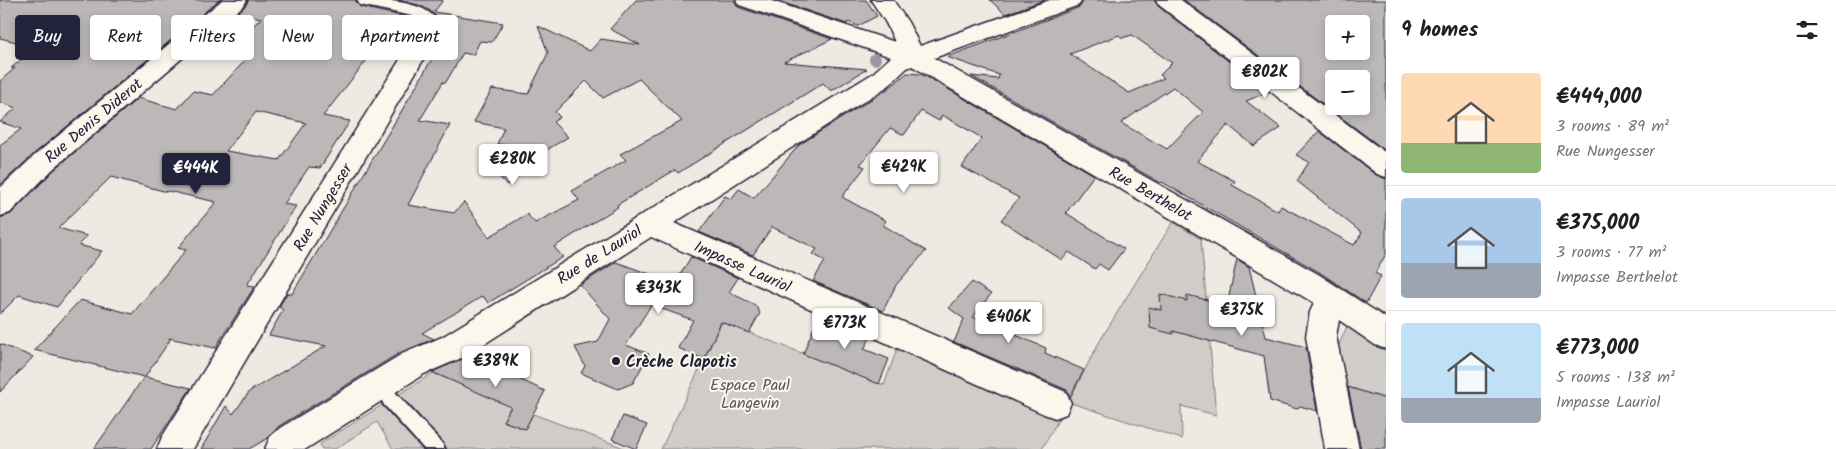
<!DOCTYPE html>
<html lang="en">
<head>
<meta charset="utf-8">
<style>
  :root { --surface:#fff; --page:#f2f2f2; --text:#202124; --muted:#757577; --line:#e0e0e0; --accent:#22223b }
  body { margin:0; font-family:Kalam,sans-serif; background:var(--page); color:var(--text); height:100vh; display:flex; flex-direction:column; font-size:19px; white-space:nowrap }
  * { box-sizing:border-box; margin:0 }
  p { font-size:16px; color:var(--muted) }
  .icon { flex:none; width:28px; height:28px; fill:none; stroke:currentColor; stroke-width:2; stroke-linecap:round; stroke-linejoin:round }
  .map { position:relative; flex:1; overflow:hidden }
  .drawer { display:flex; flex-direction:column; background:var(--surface); width:450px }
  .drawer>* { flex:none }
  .hud { position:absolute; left:15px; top:15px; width:475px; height:45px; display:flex; gap:10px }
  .controls { position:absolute; left:1325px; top:15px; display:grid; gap:10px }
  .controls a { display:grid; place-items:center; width:45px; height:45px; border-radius:5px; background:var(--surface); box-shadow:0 2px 8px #0003; font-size:25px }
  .price { position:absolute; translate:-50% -42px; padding:0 11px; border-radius:5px; background:#fff; color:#222; font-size:16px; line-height:32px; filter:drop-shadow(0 1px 2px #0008) }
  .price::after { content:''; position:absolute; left:50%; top:30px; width:15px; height:11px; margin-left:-8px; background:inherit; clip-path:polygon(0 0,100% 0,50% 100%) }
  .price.current { background:var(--accent); color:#fff }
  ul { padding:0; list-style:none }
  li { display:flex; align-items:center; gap:15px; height:125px; padding:0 15px }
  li+li { border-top:1px solid var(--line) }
  li span { display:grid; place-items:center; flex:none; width:140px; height:100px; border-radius:5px; color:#555 }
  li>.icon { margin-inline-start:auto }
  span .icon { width:60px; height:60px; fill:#fffc; stroke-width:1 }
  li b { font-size:21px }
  h2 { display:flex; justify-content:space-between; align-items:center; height:60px; padding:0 15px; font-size:21px }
  .chip { padding:0 18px; border-radius:5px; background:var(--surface); box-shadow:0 2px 8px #0003; font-size:18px; line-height:45px }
  .chip.current { background:var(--accent); color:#fff }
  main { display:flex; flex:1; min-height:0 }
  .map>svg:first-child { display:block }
  .green { fill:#d0cdc9; stroke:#797882 }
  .building { fill:#bcb8b8; stroke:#22223b; fill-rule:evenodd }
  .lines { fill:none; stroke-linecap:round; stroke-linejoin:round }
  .service-casing { stroke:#22223b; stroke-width:4 }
  .minor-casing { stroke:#22223b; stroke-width:3 }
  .service { fill:#fbf7ec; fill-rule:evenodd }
  .minor { fill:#fbf7ec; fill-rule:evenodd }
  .tree { fill:#9a989e }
  .poi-dot { fill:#22223b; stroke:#fbf7ec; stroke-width:2 }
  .labels { text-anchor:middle; stroke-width:4; stroke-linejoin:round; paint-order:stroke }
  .street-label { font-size:16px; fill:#22223b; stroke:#fbf7ec }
  .poi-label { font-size:16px; font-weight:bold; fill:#22223b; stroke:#fbf7ec; text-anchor:start }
  .park-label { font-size:16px; fill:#565566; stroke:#fbf7ec }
</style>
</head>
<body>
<main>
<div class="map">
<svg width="1386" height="449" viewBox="0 0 1386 449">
  <rect width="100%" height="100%" fill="#eeeae2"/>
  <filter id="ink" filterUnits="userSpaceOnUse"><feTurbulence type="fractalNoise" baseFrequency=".02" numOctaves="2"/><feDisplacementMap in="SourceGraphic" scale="10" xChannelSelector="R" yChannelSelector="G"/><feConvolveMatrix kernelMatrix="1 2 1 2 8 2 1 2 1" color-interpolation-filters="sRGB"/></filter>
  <g filter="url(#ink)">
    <path class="green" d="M1173 222 1201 239 1216 415 1181 406 1182 439 1068 402 1101 339Z
      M722 322 884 385 898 346 1061 415 1042 449H661Z
      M1348 324 1386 347V399L1338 384 1333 358Z
      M433 373 511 405 503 421 525 429 533 414 627 449H393L377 422 335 449H322L320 444Z"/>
    <path class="building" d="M0 0H219L34 154 0 185V145L21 129 0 122 16 108 0 102V81L15 68H11L37 47 0 38Z
      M249 0H355L360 7 411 18 418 28 403 52 377 47 323 116 350 121 320 168 309 167 284 204 296 206 247 285 255 286 215 348 169 338 170 340 145 377 191 388 151 449H94L144 377 34 350 80 300 132 314 186 250 178 248 216 202 168 191 167 192 111 177 58 228 87 236 78 245 102 251 57 307 19 295 0 314V218L11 214 54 170 138 98 177 109 193 91 213 95 252 53 232 48 261 18 237 13 245 6ZM256 112 306 123 279 160 226 151Z
      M397 0H443L434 12 503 23 492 42 480 41 473 55 463 53 446 82H443L420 120 450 125 408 205 454 213 464 202 489 237 527 214 535 223 579 200 572 191 626 160 620 154 682 121 639 79 603 98 586 81 555 112 560 117 553 122 568 137 545 151 507 185 495 172 520 147 497 144 504 128 474 122 492 89 528 94 548 53 538 26 590 51 601 39 640 45 610 29 636 0H734L738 7 832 39 784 62 867 69 831 91 823 83 678 173 675 170 617 205 618 207 554 247 563 257 488 303 483 296 422 333 434 339 401 352 279 426 268 438 249 449H201L226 406 233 414 250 391 326 346 269 335 283 310 279 307 287 293 292 294 414 90 433 57 428 56 444 29 438 18 429 10 419 5Z
      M775 0H866L877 16 858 26 848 22 847 24Z
      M990 0H1044L1005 14Z
      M1084 0H1154L1158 6 1268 92 1246 101 1281 128 1254 146 1228 125 1197 161 1235 181 1232 185 1278 211 1281 206 1354 245 1362 233 1297 181 1309 162 1296 155 1319 131 1376 175 1386 179V254L1375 273 1381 276 1366 303 1319 272 1162 182 1161 183 971 76 998 79 999 75 947 57 1080 7ZM1119 35 1122 38 1132 35 1172 63 1160 75 1164 78 1129 93 1070 54ZM1173 87 1203 112 1167 149 1121 123Z
      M1184 0H1386V151ZM1334 24H1361V51H1334ZM1334 79H1361V106H1334Z
      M907 73 920 74 931 79 1094 175 1066 213 1124 249 1108 270 1099 264 1095 269 1069 252 1062 260 1001 220 1019 198 962 167 982 138 942 115 939 121 921 111 904 135 890 128 860 165 865 167 842 197 886 221 883 225 926 251 896 285 883 311 813 281 825 261 813 254 817 249 772 227 753 255 699 232 725 196 731 199 739 189 754 198 799 145 889 88Z
      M691 257 738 278 729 292 755 305 760 313 749 333 721 322 704 359 678 348 693 320 651 305 626 345 649 354 633 383 618 389 581 373 585 366 575 347 598 342 610 319 580 285 616 262 675 283Z
      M1237 259 1249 267 1266 337 1306 347 1317 411 1300 406 1297 409 1270 401 1264 356 1173 331V334L1150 328 1149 307 1161 310 1160 294 1187 301V295L1227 305Z
      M972 282 991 294 973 317 1046 348 1045 353 1084 370 1070 397 1067 390 954 342 964 319 949 308Z
      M819 315 870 338 864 349 889 359 879 384 803 354Z
      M0 344 33 357 0 392Z
      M469 356 545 391 525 429 503 421 511 407 432 372Z
      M1348 387 1386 399V449H1361Z
      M623 416 647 425 636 449 612 439Z"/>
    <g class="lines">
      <g class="service-casing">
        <path id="service" d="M382 375 388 377 396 393 442 443 445 449H424L384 405 373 383 376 377Z"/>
      </g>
      <g class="minor-casing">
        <path id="minor" d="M222 0H247L244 5 53 169 10 213 0 216V188L35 155Z
          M357 0C388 0 430 0 442 28L193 449H157L162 437 420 28 418 22 412 16 360 5Z
          M736 0H769L895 42 886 23 871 0H893L908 22 920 46 1050 0H1082L1079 5 934 58 1318 274 1386 318V349L1375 345 1339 320 1336 336 1359 449H1325L1306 336 1310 312 1314 303 912 66 907 68 888 86 674 223 1066 392 1071 403 1066 414 1055 418 1044 414 651 237 464 357 424 374 306 449H265L270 437 280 428 402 354 442 337 872 74 891 57 739 5Z
          M1156 0H1181L1386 153V177L1377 174 1159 5Z"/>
      </g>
      <use href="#service" class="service"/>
      <use href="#minor" class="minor"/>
    </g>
    <circle class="tree" cx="875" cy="59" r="6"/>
  </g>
  <circle class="poi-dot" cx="616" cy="361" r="5"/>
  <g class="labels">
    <g class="street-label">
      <text transform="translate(93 120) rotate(-40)" y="6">Rue Denis Diderot</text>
      <text transform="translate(1151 193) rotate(30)" y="6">Rue Berthelot</text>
      <text transform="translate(322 207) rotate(-59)" y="6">Rue Nungesser</text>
      <text transform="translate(599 254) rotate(-32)" y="6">Rue de Lauriol</text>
      <text transform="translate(743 266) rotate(24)" y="6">Impasse Lauriol</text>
    </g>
    <g class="poi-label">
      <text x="626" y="367">Crèche Clapotis</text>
    </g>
    <g class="park-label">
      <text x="750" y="390">Espace Paul<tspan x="750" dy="18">Langevin</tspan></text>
    </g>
  </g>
</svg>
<div class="controls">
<a>+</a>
<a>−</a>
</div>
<b class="price" style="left:1265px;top:99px">€802K</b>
<b class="price" style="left:513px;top:186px">€280K</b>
<b class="price" style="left:904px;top:194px">€429K</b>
<b class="price current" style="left:196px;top:195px">€444K</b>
<b class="price" style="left:659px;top:315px">€343K</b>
<b class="price" style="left:1242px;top:337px">€375K</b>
<b class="price" style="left:1009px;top:344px">€406K</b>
<b class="price" style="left:845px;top:350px">€773K</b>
<b class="price" style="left:496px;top:388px">€389K</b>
<div class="hud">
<a class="chip current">Buy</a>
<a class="chip">Rent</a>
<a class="chip">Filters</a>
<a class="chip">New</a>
<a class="chip">Apartment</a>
</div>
</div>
<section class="drawer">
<h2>9 homes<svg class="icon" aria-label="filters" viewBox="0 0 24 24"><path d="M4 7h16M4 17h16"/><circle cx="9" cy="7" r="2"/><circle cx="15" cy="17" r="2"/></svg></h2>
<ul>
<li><span style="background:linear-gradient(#ffd9b3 70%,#8fb573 0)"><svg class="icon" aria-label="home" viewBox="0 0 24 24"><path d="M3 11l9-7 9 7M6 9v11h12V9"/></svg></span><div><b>€444,000</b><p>3 rooms · 89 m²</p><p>Rue Nungesser</p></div></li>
<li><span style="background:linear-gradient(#a9c7e8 65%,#9aa5b1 0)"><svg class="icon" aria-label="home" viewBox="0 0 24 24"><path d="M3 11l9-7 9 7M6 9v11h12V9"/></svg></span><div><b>€375,000</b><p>3 rooms · 77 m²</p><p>Impasse Berthelot</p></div></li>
<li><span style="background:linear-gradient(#bfe0f5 75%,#9aa5b1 0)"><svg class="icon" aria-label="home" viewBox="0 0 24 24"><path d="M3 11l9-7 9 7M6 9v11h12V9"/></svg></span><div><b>€773,000</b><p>5 rooms · 138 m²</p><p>Impasse Lauriol</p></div></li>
</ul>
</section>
</main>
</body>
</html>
